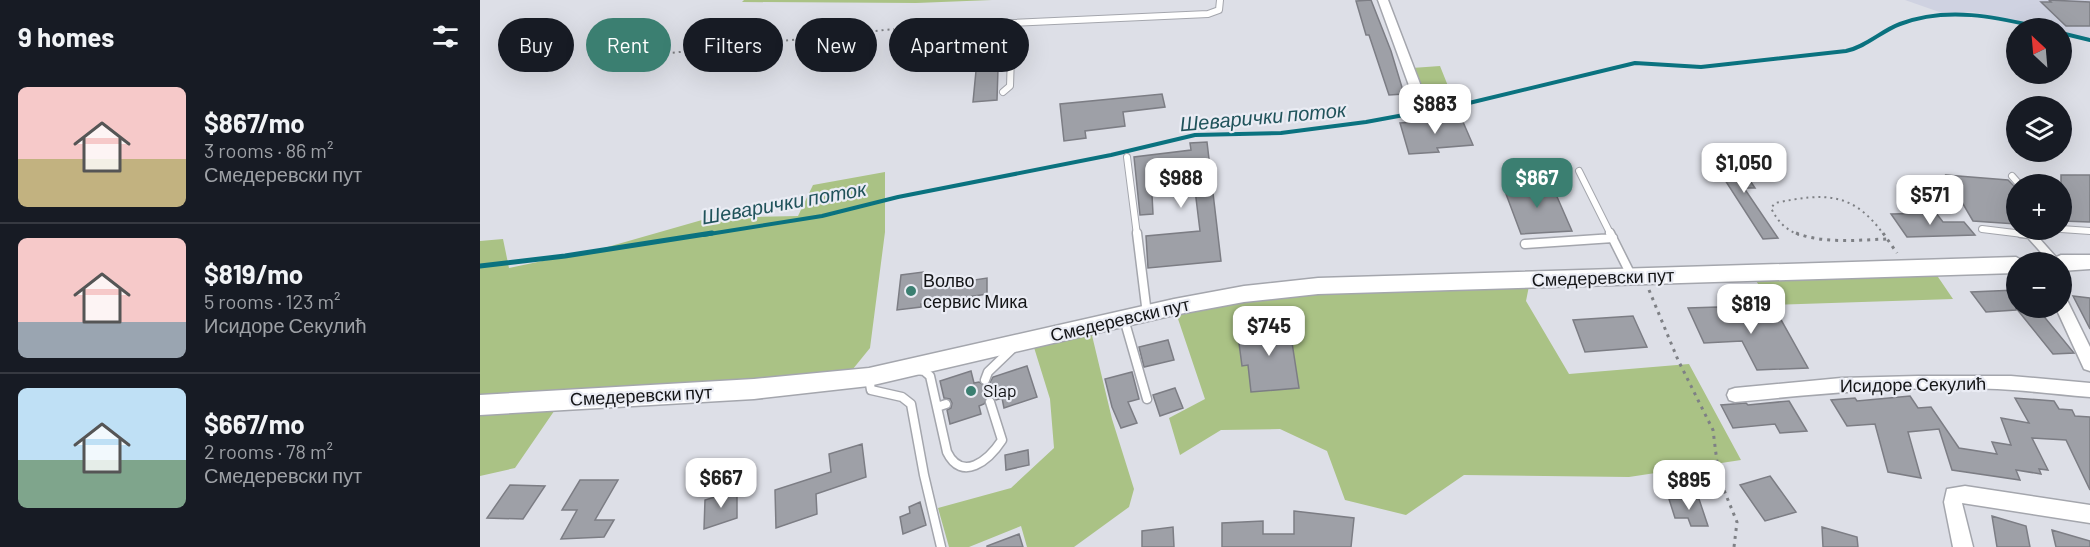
<!DOCTYPE html>
<html lang="en">
<head>
<meta charset="utf-8">
<style>
  :root { --surface:#171b24; --page:#242831; --text:#f1f3f6; --muted:#9ea1a6; --line:#363941; --accent:#3b7f71 }
  body { margin:0; font-family:Barlow,sans-serif; background:var(--page); color:var(--text); height:100vh; display:flex; flex-direction:column; font-size:22px; white-space:nowrap }
  * { box-sizing:border-box; margin:0 }
  p { font-size:20px; color:var(--muted) }
  .icon { flex:none; width:33px; height:33px; fill:none; stroke:currentColor; stroke-width:2; stroke-linecap:round; stroke-linejoin:round }
  .map { position:relative; flex:1; overflow:hidden }
  .side { display:flex; flex-direction:column; background:var(--surface); width:480px }
  .side>* { flex:none }
  .banner { position:absolute; left:18px; top:18px; width:570px; height:54px; display:flex; gap:12px }
  .needle { width:39px; rotate:334deg }
  .buttons { position:absolute; left:1526px; top:18px; display:grid; gap:12px }
  .buttons a { display:grid; place-items:center; width:66px; height:66px; border-radius:50%; background:var(--surface); box-shadow:0 6px 24px #0002; font-size:30px }
  .price { position:absolute; translate:-50% -51px; padding:0 14px; border-radius:12px; background:#fff; color:#222; font-size:20px; line-height:39px; filter:drop-shadow(0 2px 3px #0008) }
  .price::after { content:''; position:absolute; left:50%; top:36px; width:18px; height:14px; margin-left:-9px; background:inherit; clip-path:polygon(0 0,100% 0,50% 100%) }
  .price.current { background:var(--accent); color:#fff }
  ul { padding:0; list-style:none }
  li { display:flex; align-items:center; gap:18px; height:150px; padding:0 18px }
  li+li { border-top:2px solid var(--line) }
  li span { display:grid; place-items:center; flex:none; width:168px; height:120px; border-radius:9px; color:#555 }
  li>.icon { margin-inline-start:auto }
  span .icon { width:72px; height:72px; fill:#fffc; stroke-width:1 }
  li b { font-size:26px }
  h2 { display:flex; justify-content:space-between; align-items:center; height:72px; padding:0 18px; font-size:26px }
  .chip { padding:0 21px; border-radius:27px; background:var(--surface); box-shadow:0 6px 24px #0002; font-size:21px; line-height:54px }
  .chip.current { background:var(--accent); color:#fff }
  main { display:flex; flex:1; min-height:0 }
  .map>svg:first-child { display:block }
  .built { fill:#cfd2e1 }
  .green { fill:#aac285 }
  .lines { fill:none; stroke-linecap:round; stroke-linejoin:round }
  .stream-far1 { stroke:#0a727f; stroke-width:4 }
  .stream { stroke:#0a727f; stroke-width:5 }
  .building { fill:#9ea0a7; stroke:#7c7d84; stroke-width:1.5 }
  .lane-far1-casing { stroke:#a4a6ad; stroke-width:8 }
  .lane-casing { stroke:#a4a6ad; stroke-width:11 }
  .street-casing { stroke:#a4a6ad; stroke-width:3 }
  .secondary-casing { stroke:#a4a6ad; stroke-width:3 }
  .path-far1 { stroke:#7e8085; stroke-width:2; stroke-dasharray:2 4; stroke-linecap:butt }
  .path { stroke:#7e8085; stroke-width:3; stroke-dasharray:3 5; stroke-linecap:butt }
  .lane-far1 { stroke:#fff; stroke-width:6 }
  .lane { stroke:#fff; stroke-width:8 }
  .street { fill:#fff; fill-rule:evenodd }
  .secondary { fill:#fff; fill-rule:evenodd }
  .poi-dot { fill:#3b7f71; stroke:#eaecf4; stroke-width:2 }
  .labels { text-anchor:middle; stroke-width:4.5; stroke-linejoin:round; paint-order:stroke }
  .street-label { font-size:18px; fill:#141517; stroke:#eaecf4 }
  .poi-label { font-size:18px; fill:#141517; stroke:#eaecf4; text-anchor:start }
  .water-label { font-size:20px; font-style:italic; fill:#20535b; stroke:#eaecf4 }
</style>
</head>
<body>
<main>
<section class="side">
<h2>9 homes<svg class="icon" aria-label="filters" viewBox="0 0 24 24"><path d="M4 7h16M4 17h16"/><circle cx="9" cy="7" r="2"/><circle cx="15" cy="17" r="2"/></svg></h2>
<ul>
<li><span style="background:linear-gradient(#f6c9c9 60%,#c2b280 0)"><svg class="icon" aria-label="home" viewBox="0 0 24 24"><path d="M3 11l9-7 9 7M6 9v11h12V9"/></svg></span><div><b>$867/mo</b><p>3 rooms · 86 m²</p><p>Смедеревски пут</p></div></li>
<li><span style="background:linear-gradient(#f6c9c9 70%,#9aa5b1 0)"><svg class="icon" aria-label="home" viewBox="0 0 24 24"><path d="M3 11l9-7 9 7M6 9v11h12V9"/></svg></span><div><b>$819/mo</b><p>5 rooms · 123 m²</p><p>Исидоре Секулић</p></div></li>
<li><span style="background:linear-gradient(#bfe0f5 60%,#7fa58c 0)"><svg class="icon" aria-label="home" viewBox="0 0 24 24"><path d="M3 11l9-7 9 7M6 9v11h12V9"/></svg></span><div><b>$667/mo</b><p>2 rooms · 78 m²</p><p>Смедеревски пут</p></div></li>
</ul>
</section>
<div class="map">
<svg width="1610" height="547" viewBox="0 0 1610 547">
  <rect width="100%" height="100%" fill="#dddfe7"/>
  <path class="built" d="M1425 0H1610V40L1581 33V28H1563L1493 12 1465 14Z"/>
  <path class="green" d="M264 0H512L436 3 262 2Z
    M960 66 974 101 945 103 932 68Z
    M405 172V232L390 348 364 380 81 401 35 468 0 476V241L23 239 29 268 124 248 229 218 318 216 333 185Z
    M1456 274 1473 299 1293 305 1276 281Z
    M1050 281 1046 301 1089 374 1209 364 1261 460 1149 477 984 475 926 515 865 500 847 451 800 429 741 430 700 455 689 418 725 399 694 307 734 299Z
    M610 327 632 419 654 489 649 507 594 547H547L541 526 489 547H469L458 508 531 488 574 448 570 399 552 341Z"/>
  <g class="lines">
    <path class="stream-far1" d="M1581 33 1610 40
      M223 235 342 216 418 197 631 155 715 135 801 133 886 122 989 103 1155 63 1221 67 1366 51C1386 47 1401 31 1420 24 1467 6 1516 17 1563 28"/>
    <path class="stream" d="M0 266 85 256 232 233"/>
  </g>
  <path class="building" d="M891 0 911 51 924 94 909 95 889 35H886L876 1Z
    M1569 0 1610 2V26H1586L1561 2H1571Z
    M518 69 517 100 493 102 496 71Z
    M682 94 685 107 643 112 645 126 605 131 606 138 584 141 580 104Z
    M980 115 993 145 957 148 959 152 929 154 920 123 954 121 952 117Z
    M727 142 741 261 668 268 666 236 720 231 715 190 713 169 671 175 673 214 660 215 654 157 711 150 710 143Z
    M1255 158 1275 188H1264L1298 238 1283 239 1232 160Z
    M1466 175 1528 180 1536 188V224L1493 221Z
    M1581 175H1610V222L1581 221Z
    M1071 183 1092 231 1041 234 1023 186Z
    M1456 213 1463 222H1484L1495 235 1427 237 1411 214Z
    M443 272 442 288 507 278V294L441 304V307L417 310 421 275Z
    M1536 290V308H1557L1594 353 1573 354 1536 308V310L1506 312 1491 292Z
    M1593 296 1610 298V329Z
    M1238 307 1241 312 1295 309 1328 368 1277 370 1262 341 1224 343 1208 308Z
    M1153 316 1167 347 1105 352 1093 320Z
    M809 323 819 388 771 392 768 365 762 366 757 328Z
    M688 340 694 360 664 367 659 347Z
    M547 366 557 397 524 408 522 398 516 400 512 396H508L504 404 499 406 501 414 470 424 467 410 471 408 472 403 470 399 464 398 460 381 491 371 494 383 499 382 505 386 509 384 513 377Z
    M652 372 659 399 648 402 657 423 641 428 632 407 625 379Z
    M695 388 703 408 680 416 673 395Z
    M1430 396 1438 408 1451 407 1479 448 1517 454 1512 442 1531 445 1521 418 1549 423 1535 398 1574 401 1579 409 1592 410 1595 416 1610 417V490L1586 440 1552 438 1568 470 1559 469 1561 474 1536 470 1540 480 1472 470 1459 429 1428 432 1441 478 1408 472 1395 424 1367 426 1351 400 1375 398 1377 401Z
    M1309 401 1327 431 1300 433 1295 424 1253 428 1241 405 1266 403 1268 405Z
    M382 444 386 477 336 494 337 514 296 528 295 490 351 472 349 454Z
    M548 450 549 465 526 470 525 455Z
    M1290 476 1316 512 1285 521 1260 485Z
    M100 480H138L115 520H134L124 537 81 539 97 510H82Z
    M30 485 65 486 43 519 7 518Z
    M257 490V518L224 529 225 500Z
    M1189 499H1219L1228 526H1211L1208 518H1195Z
    M440 502 446 525 423 534 420 517 430 513 429 507Z
    M814 511 874 518 871 547H742V523L783 521V534H814Z
    M1512 516 1546 526 1550 547H1517Z
    M693 527 694 547H662V531Z
    M1342 527 1377 537 1378 547H1343Z
    M1572 530 1610 541V547H1576Z
    M539 534 543 547H507V546Z"/>
  <g class="lines">
    <g class="lane-far1-casing">
      <path id="lane-far1" d="M424 28 728 14 739 10 740 0
        M523 92 530 86 532 24
        M647 157 657 235
        M1099 171 1131 235
        M1532 176 1539 184
        M1502 229 1551 235
        M1581 229 1610 231"/>
    </g>
    <g class="lane-casing">
      <path id="lane" d="M657 233 667 314
        M1130 233 1152 277
        M1541 233 1550 234 1575 262
        M1045 244 1133 238
        M644 319 667 399
        M437 370 444 371 450 376 467 452C482 483 509 460 522 440L510 402
        M389 378 391 390 422 397 431 404 444 475 461 547
        M505 380 508 372 533 348
        M457 407 466 404"/>
    </g>
    <g class="street-casing">
      <path id="street" d="M898 0H908L947 102 945 105H937L935 102Z
        M1581 296 1586 298 1610 347V371L1604 369 1576 308H1581Z
        M1438 376H1531L1610 383V397C1584 395 1559 392 1533 390 1440 384 1347 393 1255 402L1249 400 1247 395 1249 390 1255 388 1361 378Z
        M1485 486 1610 505V523L1482 503 1493 547H1473L1464 502 1467 489Z"/>
    </g>
    <g class="secondary-casing">
      <path id="secondary" d="M1581 255H1610V269L1581 271V262H1571L1574 258Z
        M1536 257 1545 262H1536V273L838 294 764 302 694 315 389 386 274 399 0 415V395L274 379 389 368 694 299 764 286 838 278Z"/>
    </g>
    <path class="path-far1" d="M133 56 153 57 414 29
      M1319 235C1305 229 1298 222 1291 208L1295 203C1344 193 1373 191 1404 235"/>
    <path class="path" d="M1316 233C1344 244 1377 240 1407 239
      M1403 233 1417 253
      M1169 290 1198 360 1233 430 1239 478 1257 522 1254 547"/>
    <use href="#lane-far1" class="lane-far1"/>
    <use href="#lane" class="lane"/>
    <use href="#street" class="street"/>
    <use href="#secondary" class="secondary"/>
  </g>
  <g class="poi-dot">
    <circle cx="431" cy="291" r="6"/>
    <circle cx="491" cy="391" r="6"/>
  </g>
  <g class="labels">
    <g class="street-label">
      <text transform="translate(1123 278) rotate(-2)" y="6">Смедеревски пут</text>
      <text transform="translate(640 320) rotate(-13)" y="6">Смедеревски пут</text>
      <text transform="translate(1433 385) rotate(-1)" y="6">Исидоре Секулић</text>
      <text transform="translate(161 396) rotate(-3)" y="6">Смедеревски пут</text>
    </g>
    <g class="poi-label">
      <text x="443" y="287">Волво<tspan x="443" dy="21">сервис Мика</tspan></text>
      <text x="503" y="397">Slap</text>
    </g>
    <g class="water-label">
      <text transform="translate(783 117) rotate(-5)" y="7">Шеварички поток</text>
      <text transform="translate(304 203) rotate(-10)" y="7">Шеварички поток</text>
    </g>
  </g>
</svg>
<div class="buttons">
<a><svg class="needle" viewBox="-14 -14 28 28"><path d="M0-13l5 13h-10z" fill="#e53935"/><path d="M0 13l5-13h-10z" fill="#9ea1a6"/></svg></a>
<a><svg class="icon" aria-label="layers" viewBox="0 0 24 24"><path d="M12 4l9 5-9 5-9-5zM3 14l9 5 9-5"/></svg></a>
<a>+</a>
<a>−</a>
</div>
<b class="price" style="left:955px;top:135px">$883</b>
<b class="price" style="left:1264px;top:194px">$1,050</b>
<b class="price" style="left:701px;top:209px">$988</b>
<b class="price current" style="left:1057px;top:209px">$867</b>
<b class="price" style="left:1450px;top:226px">$571</b>
<b class="price" style="left:1271px;top:335px">$819</b>
<b class="price" style="left:789px;top:357px">$745</b>
<b class="price" style="left:241px;top:509px">$667</b>
<b class="price" style="left:1209px;top:511px">$895</b>
<div class="banner">
<a class="chip">Buy</a>
<a class="chip current">Rent</a>
<a class="chip">Filters</a>
<a class="chip">New</a>
<a class="chip">Apartment</a>
</div>
</div>
</main>
</body>
</html>
